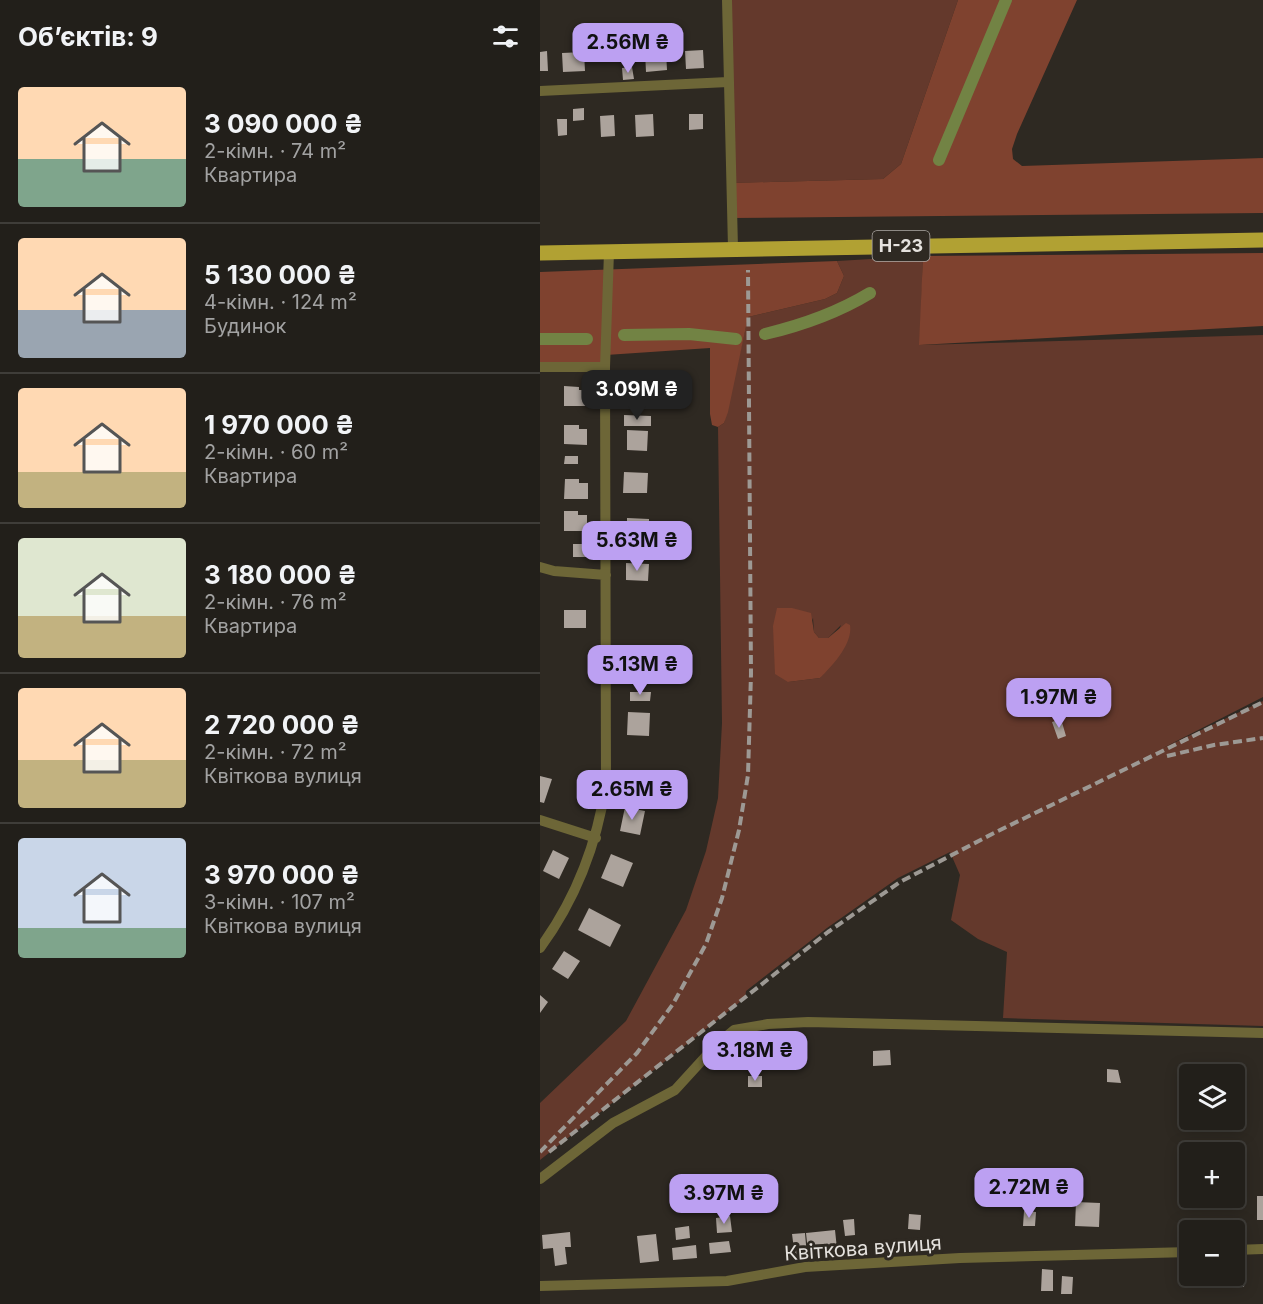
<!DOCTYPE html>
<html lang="uk">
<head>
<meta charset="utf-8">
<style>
  :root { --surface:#221f1a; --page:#2a2723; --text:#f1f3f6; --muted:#a2a2a2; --line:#3f3d39; --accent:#bca0f2 }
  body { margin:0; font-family:Inter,sans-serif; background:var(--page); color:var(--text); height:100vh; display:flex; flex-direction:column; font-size:22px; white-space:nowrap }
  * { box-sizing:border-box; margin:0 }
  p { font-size:20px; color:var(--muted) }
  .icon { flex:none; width:33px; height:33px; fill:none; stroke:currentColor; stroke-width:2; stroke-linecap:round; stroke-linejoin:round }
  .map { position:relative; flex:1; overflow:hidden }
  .sheet { display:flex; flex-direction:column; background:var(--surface); width:540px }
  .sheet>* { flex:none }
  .fabs { position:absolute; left:639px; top:1064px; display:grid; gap:12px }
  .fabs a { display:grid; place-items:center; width:66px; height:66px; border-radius:6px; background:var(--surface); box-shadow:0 3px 15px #0003,0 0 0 2px var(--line); font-size:30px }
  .price { position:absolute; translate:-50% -51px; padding:0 14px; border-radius:12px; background:var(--accent); color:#111; font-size:20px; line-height:39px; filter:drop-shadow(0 2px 3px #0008) }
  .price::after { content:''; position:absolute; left:50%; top:36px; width:18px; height:14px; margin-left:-9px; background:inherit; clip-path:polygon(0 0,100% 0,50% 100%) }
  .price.on { background:#222; color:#fff }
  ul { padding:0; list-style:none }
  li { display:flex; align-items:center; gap:18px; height:150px; padding:0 18px }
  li+li { border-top:2px solid var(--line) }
  li span { display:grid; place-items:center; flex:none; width:168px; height:120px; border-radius:6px; color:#555 }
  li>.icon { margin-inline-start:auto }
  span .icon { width:72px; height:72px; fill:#fffc; stroke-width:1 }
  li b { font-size:26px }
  h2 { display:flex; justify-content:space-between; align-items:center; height:72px; padding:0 18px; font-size:26px }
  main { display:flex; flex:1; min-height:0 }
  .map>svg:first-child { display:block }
  .green { fill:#64392c; fill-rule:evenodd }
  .forest { fill:#7f422f }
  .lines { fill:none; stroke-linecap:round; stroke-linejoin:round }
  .canal { stroke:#728344; stroke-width:12 }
  .building { fill:#aca39c }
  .street { stroke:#6d6637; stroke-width:10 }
  .primary { stroke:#b1a133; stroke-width:15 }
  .rail { stroke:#9d9994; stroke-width:4; stroke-dasharray:9 4.5; stroke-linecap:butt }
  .labels { text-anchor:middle; stroke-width:6; stroke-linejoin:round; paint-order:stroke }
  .shield { fill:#2e2922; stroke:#aeaaa6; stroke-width:1.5 }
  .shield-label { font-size:18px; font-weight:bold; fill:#e5e2de }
  .street-label { font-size:20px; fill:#e5e2de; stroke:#2e2922 }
</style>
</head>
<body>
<main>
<section class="sheet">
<h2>Об’єктів: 9<svg class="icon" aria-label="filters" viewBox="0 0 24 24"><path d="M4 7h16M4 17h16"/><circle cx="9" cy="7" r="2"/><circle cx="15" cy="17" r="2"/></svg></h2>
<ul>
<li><span style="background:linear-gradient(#ffd9b3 60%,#7fa58c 0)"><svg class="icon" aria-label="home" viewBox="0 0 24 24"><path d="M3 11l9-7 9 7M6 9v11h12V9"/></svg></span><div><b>3 090 000 ₴</b><p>2-кімн. · 74 m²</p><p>Квартира</p></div></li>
<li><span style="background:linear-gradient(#ffd9b3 60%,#9aa5b1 0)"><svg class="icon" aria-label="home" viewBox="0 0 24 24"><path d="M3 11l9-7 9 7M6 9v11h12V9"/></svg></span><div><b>5 130 000 ₴</b><p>4-кімн. · 124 m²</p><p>Будинок</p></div></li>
<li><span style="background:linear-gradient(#ffd9b3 70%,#c2b280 0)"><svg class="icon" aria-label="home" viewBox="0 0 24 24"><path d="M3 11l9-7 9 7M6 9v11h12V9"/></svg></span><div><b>1 970 000 ₴</b><p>2-кімн. · 60 m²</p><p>Квартира</p></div></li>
<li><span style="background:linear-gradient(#dfe7d0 65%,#c2b280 0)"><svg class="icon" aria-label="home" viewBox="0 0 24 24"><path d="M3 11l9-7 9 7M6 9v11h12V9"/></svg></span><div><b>3 180 000 ₴</b><p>2-кімн. · 76 m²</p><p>Квартира</p></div></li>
<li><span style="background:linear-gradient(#ffd9b3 60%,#c2b280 0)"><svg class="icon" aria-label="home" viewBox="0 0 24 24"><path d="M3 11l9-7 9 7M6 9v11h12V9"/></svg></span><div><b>2 720 000 ₴</b><p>2-кімн. · 72 m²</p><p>Квіткова вулиця</p></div></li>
<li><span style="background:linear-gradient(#c9d6e8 75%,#7fa58c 0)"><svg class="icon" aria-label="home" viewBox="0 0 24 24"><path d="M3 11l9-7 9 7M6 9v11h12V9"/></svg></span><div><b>3 970 000 ₴</b><p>3-кімн. · 107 m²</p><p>Квіткова вулиця</p></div></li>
</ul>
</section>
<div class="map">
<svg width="723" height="1304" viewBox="0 0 723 1304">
  <rect width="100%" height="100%" fill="#2e2922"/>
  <path class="green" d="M187 0H418L361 164 343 179 190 183Z
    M383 256 380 345 723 335V697L621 749 723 701V1026L463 1018 467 952 438 939 411 920 420 875 410 852 358 878 287 928 206 991 205 998 0 1160V1103L86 1021 146 910 166 851 178 798 182 723 178 427 184 423 208 317 285 299 297 293 304 276 297 261ZM273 618 274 632 279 638H288L301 625 280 678 248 682Z"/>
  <path class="forest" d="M418 0H537L477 134 472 149 473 159 482 166 723 158V213L190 218V183L343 179 361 164Z
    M723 253V326L379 345 383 256Z
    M297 261 304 276 297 293 285 299 208 317 188 412 184 423 178 427 172 425 170 414V348L66 355 65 367 0 368V272Z
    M237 608H252L271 613 274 632 279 638H288L306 623 310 625C313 644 292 666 280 678L248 682 235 674 233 626Z"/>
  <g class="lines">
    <path class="canal" d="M399 160 466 0
      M225 334C263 325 297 313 330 293
      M84 335 149 334 196 339
      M0 339H47"/>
  </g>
  <path class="building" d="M80 39V50H74V58L56 59V40Z
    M163 50 164 68 146 69 145 51Z
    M7 51 8 71H0V52Z
    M126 51 127 70 106 72 105 52Z
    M44 52 45 71 23 72 22 53Z
    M92 67 94 79 83 80 82 68Z
    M44 108V120L33 121V109Z
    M113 114 114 136 96 137 95 115Z
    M149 114H163V129L149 130Z
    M74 115 75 136 61 137 60 116Z
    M17 119H27V135L18 136Z
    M87 385H108L107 402H87Z
    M24 386 39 387V390H47V406H24Z
    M84 415 111 416V426H84Z
    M24 425H39V429H47V445L24 444Z
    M87 430 108 431 107 451 87 450Z
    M25 456H38V464H24Z
    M84 472 108 473 107 493H83Z
    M25 479H39V483H48V499H24Z
    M24 511H38V515H47V531H24Z
    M87 518 109 519V536L87 535Z
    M33 544H49V557H33Z
    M86 563 109 564 108 581 86 580Z
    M24 610H46V628H24Z
    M508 682 515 705 491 713 483 690Z
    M90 692H111L110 701H90Z
    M88 712 110 713 109 736 87 735Z
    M521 719 526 736 518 739 512 722Z
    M0 776 12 779 4 803 0 802Z
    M85 807 105 811 100 835 80 831Z
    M13 850 29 858 19 879 3 871Z
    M71 854 93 863 83 887 61 878Z
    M49 908 81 925 70 947 38 930Z
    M24 951 40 961 28 979 12 969Z
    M0 995 8 1002 0 1013Z
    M350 1050 351 1065 333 1066V1051Z
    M567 1069 578 1070 581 1083 567 1082Z
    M208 1076H222V1087H208Z
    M717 1196H723V1220H717Z
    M536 1202 560 1203 559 1227 535 1226Z
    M484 1211 496 1212 495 1226H483Z
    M369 1214 381 1215 380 1230 368 1229Z
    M190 1216 192 1232 177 1233 176 1218Z
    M314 1219 315 1235 305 1236 303 1220Z
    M149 1226 150 1238 136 1240 135 1228Z
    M295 1230 297 1249 268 1252 266 1233Z
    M30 1232 31 1247H25L27 1264 15 1266 13 1248 3 1249 2 1235Z
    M265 1233 267 1256 255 1257 252 1234Z
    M116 1234 119 1261 100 1263 97 1236Z
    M189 1241 191 1252 170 1254 169 1243Z
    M156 1245 157 1258 133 1260 132 1248Z
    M695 1266 706 1267 704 1287 673 1286 674 1275H694Z
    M502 1269 513 1270V1291H501Z
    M522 1276 533 1277 532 1294H521Z"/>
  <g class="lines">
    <path class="street" d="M187 0 193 248
      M0 91 188 82
      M0 367H65
      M0 567 14 571 66 575
      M0 820 56 838
      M0 948C36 899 57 844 66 784L65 367 69 252
      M0 1179 73 1123 135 1090 177 1044 194 1030 228 1024 268 1022 723 1033
      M694 1250 723 1249
      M0 1286 187 1281 265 1267 420 1258 650 1252"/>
    <path class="primary" d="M0 253 723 240"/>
    <path class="rail" d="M627 756 674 745 723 738
      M0 1152 97 1053 133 1004 166 944 182 898 199 830 208 775 211 674 208 270
      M9 1152 288 932 360 882 454 833 723 702"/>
  </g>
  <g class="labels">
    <rect class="shield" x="332.5" y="231" width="57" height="30" rx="4.5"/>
    <g class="shield-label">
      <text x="361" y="252">Н-23</text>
    </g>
    <g class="street-label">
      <text transform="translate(323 1248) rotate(-4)" y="7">Квіткова вулиця</text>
    </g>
  </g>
</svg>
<div class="fabs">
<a><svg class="icon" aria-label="layers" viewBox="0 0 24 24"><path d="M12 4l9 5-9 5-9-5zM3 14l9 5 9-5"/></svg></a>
<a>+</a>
<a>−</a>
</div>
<b class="price" style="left:88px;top:74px">2.56M ₴</b>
<b class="price on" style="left:97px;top:421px">3.09M ₴</b>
<b class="price" style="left:97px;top:572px">5.63M ₴</b>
<b class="price" style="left:100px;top:696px">5.13M ₴</b>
<b class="price" style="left:519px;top:729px">1.97M ₴</b>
<b class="price" style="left:92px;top:821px">2.65M ₴</b>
<b class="price" style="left:215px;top:1082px">3.18M ₴</b>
<b class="price" style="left:489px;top:1219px">2.72M ₴</b>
<b class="price" style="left:184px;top:1225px">3.97M ₴</b>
</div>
</main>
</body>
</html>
